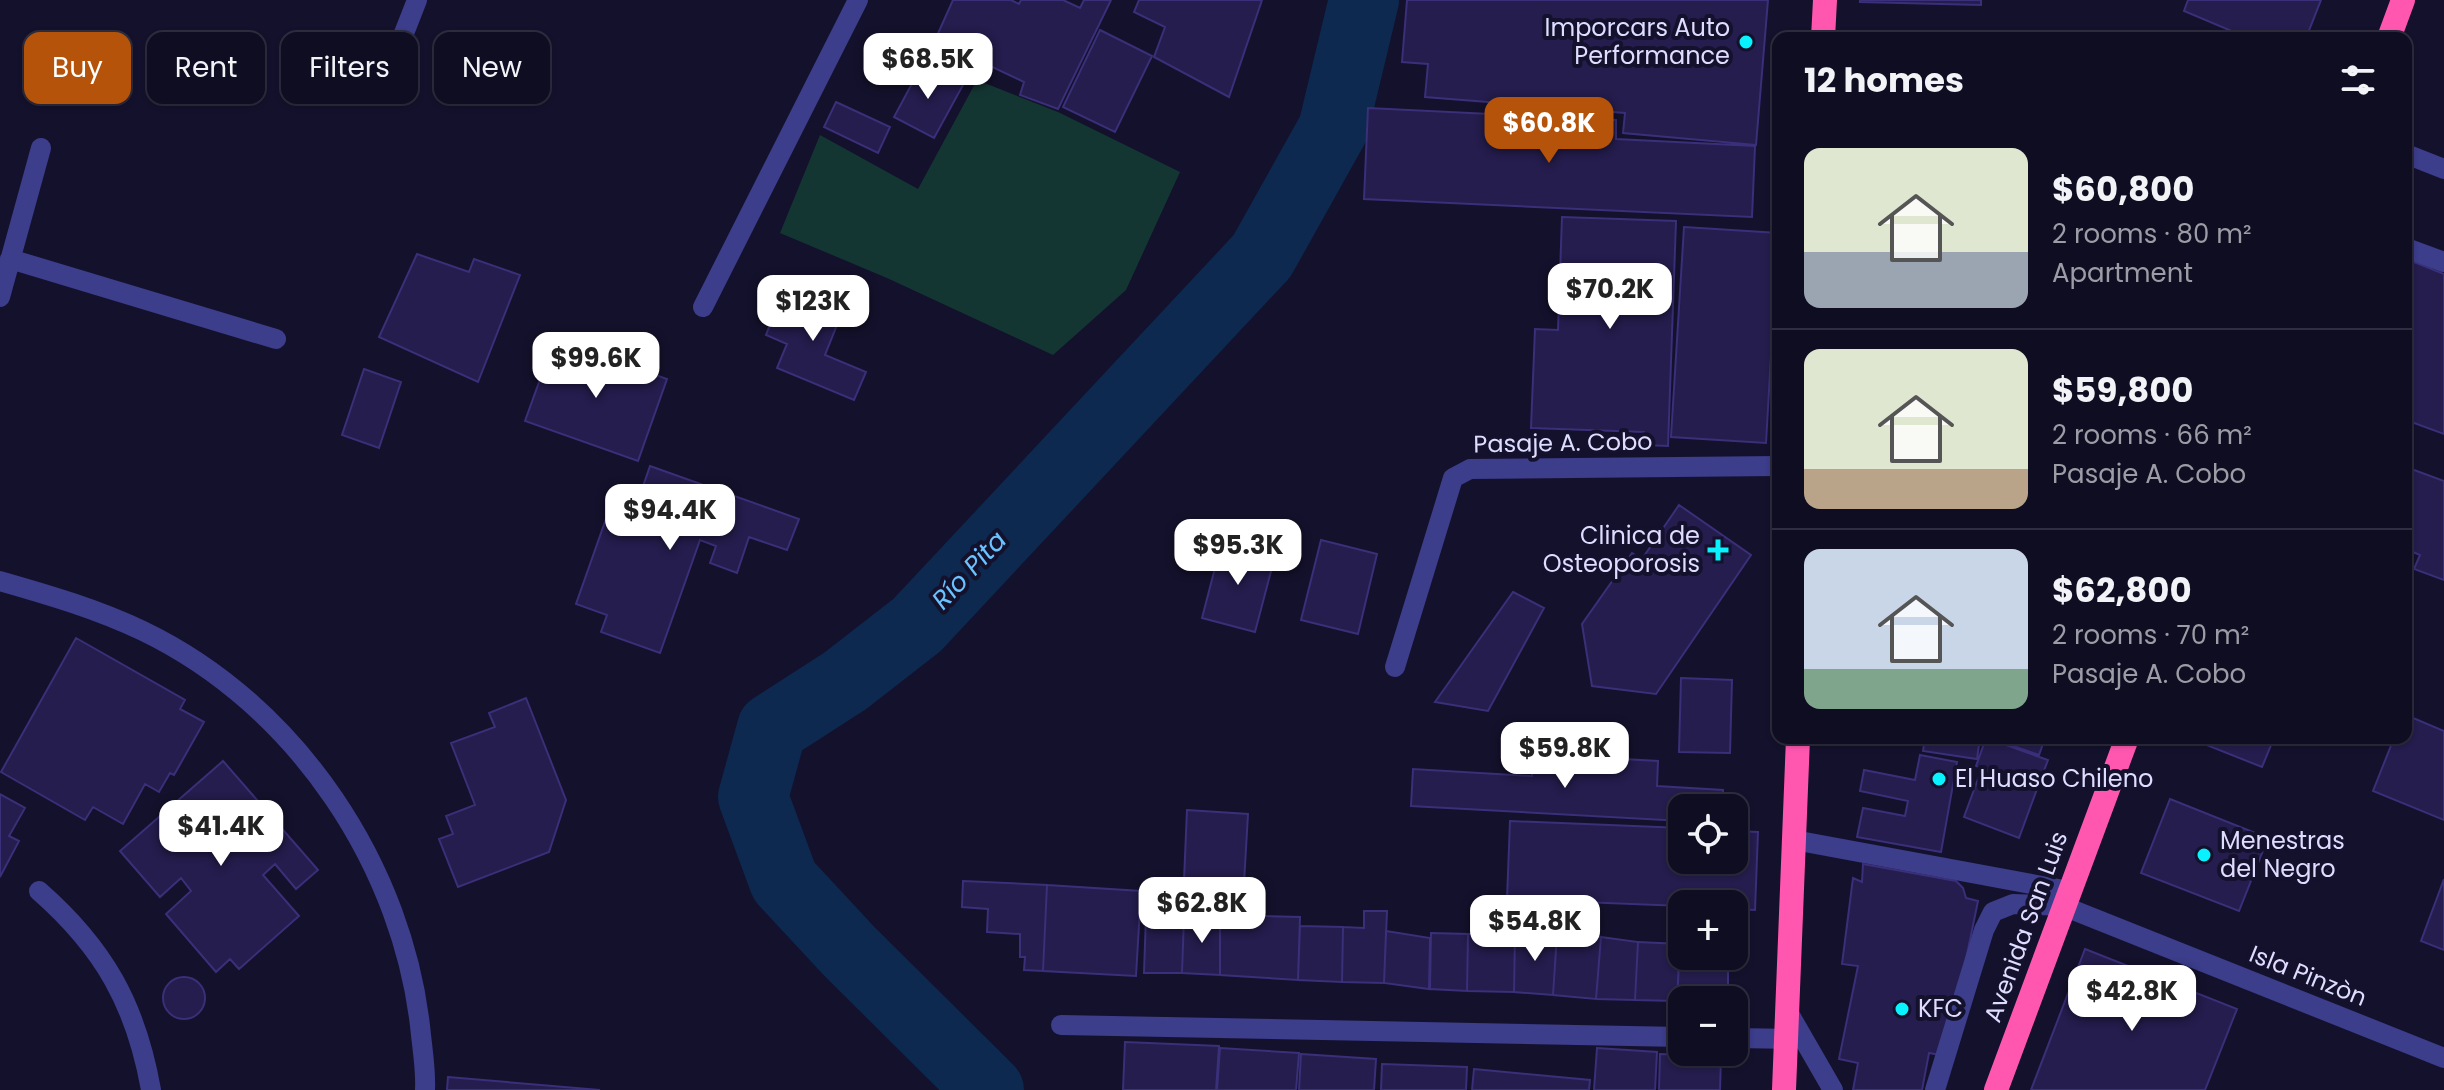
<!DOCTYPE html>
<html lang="en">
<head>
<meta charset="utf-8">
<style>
  :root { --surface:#0f0d21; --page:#1d1b2e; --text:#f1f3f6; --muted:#9b9ca5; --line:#2f2d3f; --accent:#b45309 }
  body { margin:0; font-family:Poppins,sans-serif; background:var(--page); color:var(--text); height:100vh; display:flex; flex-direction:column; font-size:30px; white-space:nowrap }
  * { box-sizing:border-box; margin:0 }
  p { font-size:26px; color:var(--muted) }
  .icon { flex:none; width:44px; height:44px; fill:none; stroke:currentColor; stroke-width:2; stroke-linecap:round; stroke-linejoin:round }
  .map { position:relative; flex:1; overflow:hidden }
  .side { position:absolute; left:1772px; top:32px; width:640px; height:712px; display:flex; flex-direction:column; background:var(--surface); border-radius:16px; box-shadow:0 2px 6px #0004,0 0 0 2px var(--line) }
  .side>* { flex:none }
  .hud { position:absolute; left:24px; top:32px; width:760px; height:72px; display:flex; gap:16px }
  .tools { position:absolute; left:1668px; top:794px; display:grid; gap:16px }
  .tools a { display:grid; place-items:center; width:80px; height:80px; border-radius:16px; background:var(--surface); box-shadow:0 2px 6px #0004,0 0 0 2px var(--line); font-size:40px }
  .price { position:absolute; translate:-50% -68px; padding:0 18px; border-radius:16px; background:#fff; color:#222; font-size:26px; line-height:52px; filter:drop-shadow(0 2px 4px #0008) }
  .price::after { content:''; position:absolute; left:50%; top:48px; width:24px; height:18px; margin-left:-12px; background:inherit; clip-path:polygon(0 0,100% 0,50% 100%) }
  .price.active { background:var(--accent); color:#fff }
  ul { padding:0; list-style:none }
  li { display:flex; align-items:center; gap:24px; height:200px; padding:0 32px }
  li+li { border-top:2px solid var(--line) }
  li span { display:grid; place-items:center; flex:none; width:224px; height:160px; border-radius:16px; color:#555 }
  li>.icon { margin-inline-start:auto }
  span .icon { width:96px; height:96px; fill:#fffc; stroke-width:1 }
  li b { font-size:34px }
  h2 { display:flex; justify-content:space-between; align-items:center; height:96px; padding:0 32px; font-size:34px }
  .tag { padding:0 28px; border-radius:16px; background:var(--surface); box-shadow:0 2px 6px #0004,0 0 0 2px var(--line); font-size:28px; line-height:72px }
  .tag.active { background:var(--accent); color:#fff }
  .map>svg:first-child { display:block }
  .green { fill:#143633 }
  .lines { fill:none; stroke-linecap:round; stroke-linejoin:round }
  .river { stroke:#0d294f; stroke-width:70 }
  .building { fill:#241d4d; stroke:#3a2f79; stroke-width:2 }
  .lane { stroke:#3c3d8b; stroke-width:20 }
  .street { stroke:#3c3d8b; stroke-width:20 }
  .highway { stroke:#ff57b0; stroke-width:24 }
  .poi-dot { fill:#08f3ff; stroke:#14112c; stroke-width:3 }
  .labels { text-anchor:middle; stroke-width:8; stroke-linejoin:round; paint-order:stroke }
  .poi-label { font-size:24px; fill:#dedcff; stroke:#14112c; text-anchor:start }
  .street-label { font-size:24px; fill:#dedcff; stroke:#14112c }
  .water-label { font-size:26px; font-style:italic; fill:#6ac2ff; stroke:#14112c }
</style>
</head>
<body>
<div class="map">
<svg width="2444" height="1090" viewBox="0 0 2444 1090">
  <rect width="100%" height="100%" fill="#14112c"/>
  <path class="green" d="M977 80 1058 112 1180 172 1126 290 1053 355 887 278 780 233 820 135 918 189Z"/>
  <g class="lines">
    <path class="river" d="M989 1090 849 951 784 881 753 797 772 728 845 681 917 625 1262 256 1333 129 1364 0"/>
  </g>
  <path class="building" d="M953 0H1011L1019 4 1021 0H1063L1080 8 1084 0H1111L1058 109 1020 95 1024 82 935 40Z
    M1139 0H1262L1229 97 1154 57 1165 27 1134 12Z
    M1407 0H1768L1756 145 1623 133 1625 113 1425 97 1428 64 1402 62Z
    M1860 0H1981V5L1860 2Z
    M2188 0H2321L2306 38H2248L2184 11Z
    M1100 30 1152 56 1115 132 1063 107Z
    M923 63 963 85 934 138 894 117Z
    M836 102 890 127 878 153 824 127Z
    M1368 108 1616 120V139L1755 146 1752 217 1364 199Z
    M1562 217 1676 221 1668 446 1644 445V432L1531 428 1535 329 1558 330Z
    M1684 227 1778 233 1766 443 1671 437Z
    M417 254 469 272 474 259 520 275 478 382 379 337Z
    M2409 260 2444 274V434L2406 420V268Z
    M814 278 829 284 822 301 843 310 825 355 866 372 854 400 777 368 787 344 766 335 780 299 802 309Z
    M555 338 667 379 638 461 525 421Z
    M364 369 401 382 379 448 342 435Z
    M650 466 799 519 787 550 749 537 737 573 710 563 716 546 700 540 660 653 601 632 607 615 576 604 607 516 630 524Z
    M2406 467 2444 481V580L2414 569 2420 555 2406 549Z
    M1679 505 1751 555 1656 694 1592 686 1582 624 1632 553 1642 559Z
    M1321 540 1377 554 1358 634 1301 620Z
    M1222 541 1275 556 1255 632 1202 618Z
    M1513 592 1544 608 1488 711 1435 702Z
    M76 638 185 700 180 709 204 722 174 775 170 773 159 792 145 784 123 824 93 807 85 820 1 772Z
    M1681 678 1732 680 1730 753 1679 752Z
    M526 698 566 800 549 852 458 887 439 839 453 834 446 816 475 805 451 743 495 727 489 713Z
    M2406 715 2444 731V820L2373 791 2394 738H2406Z
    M1925 738H1980L1977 759 1923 751Z
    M1986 738 2048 760 2037 789 1976 766Z
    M1991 738H2045L2039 755Z
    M2195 738H2274L2262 767 2194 740Z
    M1533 754 1658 761 1657 786 1723 790 1722 808H1682V821L1411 806 1413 769 1532 776Z
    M1920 755 1957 762 1941 852 1857 837 1863 808 1905 816 1908 801 1860 791 1864 770 1915 780Z
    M223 761 318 870 296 889 275 864 263 875 299 916 239 969 230 959 216 972 166 914 191 891 181 878 160 897 120 851Z
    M1982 768 2037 789 2019 838 1964 817Z
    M0 794 25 808 9 836 19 841 0 877Z
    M2170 799 2268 838 2239 911 2141 873Z
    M1187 810 1248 814 1244 883 1184 880Z
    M1510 821 1682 828V860H1734V831L1758 832 1755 910 1734 909V904H1682V906L1507 899Z
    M1863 864 1956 881 1963 888 1966 898 1978 901 1946 1056 1929 1053 1922 1090H1853L1858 1063 1839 1059 1858 966 1842 964 1853 878 1862 882Z
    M2444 879V950L2421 941Z
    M963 881 1047 885 1043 971 1024 970 1025 957H1020V934L987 932 988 909 962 907Z
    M1047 885 1141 891 1136 976 1043 971Z
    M1364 911H1387L1384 983 1342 982 1343 927 1364 928Z
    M1146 915 1184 917 1182 973H1144Z
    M1220 915V975L1182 973 1184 917Z
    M1220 915 1300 917 1298 980 1220 975Z
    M1300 926 1343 927 1342 982 1298 980Z
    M1386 931 1430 938 1429 989 1384 983Z
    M1431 933 1468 934 1467 991 1430 989Z
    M1468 934H1515L1514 992 1467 991Z
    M1515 934H1557L1553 995 1514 992Z
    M1557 934 1601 937 1596 999 1553 995Z
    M1601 937 1638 942 1635 1000 1596 999Z
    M1680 940 1682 956H1728V1000L1677 1001Z
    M1638 942 1680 944 1677 1001 1635 1000Z
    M2085 949 2237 1009 2205 1090H2031Z
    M163 998a21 21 0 1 1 42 0a21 21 0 1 1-42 0Z
    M1125 1042 1219 1046 1216 1090H1123Z
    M1220 1048 1299 1053 1296 1090H1217Z
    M1597 1048 1657 1052 1655 1090H1594Z
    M1301 1054 1376 1059 1374 1090H1299Z
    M1660 1054 1721 1056 1720 1090H1659Z
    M1382 1064 1467 1067 1466 1090H1381Z
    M1474 1069 1590 1080 1589 1090H1472Z
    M448 1077 600 1090H447Z"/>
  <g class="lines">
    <path class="lane" d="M399 46 417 0
      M2406 154 2444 169
      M2406 248 2444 262
      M1794 840 2069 891
      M39 891C104 948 136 1005 151 1090
      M1788 1012 1833 1090
      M1935 1090 1984 930 1993 912 2013 904 2063 906"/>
    <path class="street" d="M10 259 276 339
      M0 297 41 148
      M703 307 858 0
      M0 581C49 595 97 609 143 631 297 705 405 868 421 1035 423 1053 426 1072 425 1090
      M1395 667 1453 478 1470 469 1778 466
      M2063 906 2444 1058
      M1061 1025 1682 1037
      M1734 1038 1787 1039"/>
    <path class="highway" d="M1823 38 1825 0
      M2389 38 2403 0
      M1784 1090 1798 738
      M1996 1090 2127 738"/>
  </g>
  <g class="poi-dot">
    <circle cx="1746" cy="42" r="8"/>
    <path d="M1714 538h8v8h8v8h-8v8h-8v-8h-8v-8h8z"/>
    <circle cx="1939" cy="779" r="8"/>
    <circle cx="2204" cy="855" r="8"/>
    <circle cx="1902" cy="1009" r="8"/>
  </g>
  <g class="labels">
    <g class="poi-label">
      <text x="1730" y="36" text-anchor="end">Imporcars Auto<tspan x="1730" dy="28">Performance</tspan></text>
      <text x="1700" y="544" text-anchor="end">Clinica de<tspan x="1700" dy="28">Osteoporosis</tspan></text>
      <text x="1955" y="787">El Huaso Chileno</text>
      <text x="2220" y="849">Menestras<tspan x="2220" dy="28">del Negro</tspan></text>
      <text x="1918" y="1017">KFC</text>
    </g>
    <g class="street-label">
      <text transform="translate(1563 443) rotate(-1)" y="8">Pasaje A. Cobo</text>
      <text transform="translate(2026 927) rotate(-70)" y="8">Avenida San Luis</text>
      <text transform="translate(2308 976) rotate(22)" y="8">Isla Pinzòn</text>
    </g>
    <g class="water-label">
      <text transform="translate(969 570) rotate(-47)" y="9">Río Pita</text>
    </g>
  </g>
</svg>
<div class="tools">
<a><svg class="icon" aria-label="locate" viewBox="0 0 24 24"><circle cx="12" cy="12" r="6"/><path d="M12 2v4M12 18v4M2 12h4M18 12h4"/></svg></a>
<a>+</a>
<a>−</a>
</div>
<b class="price" style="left:928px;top:101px">$68.5K</b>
<b class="price active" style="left:1549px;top:165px">$60.8K</b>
<b class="price" style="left:1610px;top:331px">$70.2K</b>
<b class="price" style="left:813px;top:343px">$123K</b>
<b class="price" style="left:596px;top:400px">$99.6K</b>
<b class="price" style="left:670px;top:552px">$94.4K</b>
<b class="price" style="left:1238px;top:587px">$95.3K</b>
<b class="price" style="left:1565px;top:790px">$59.8K</b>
<b class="price" style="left:221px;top:868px">$41.4K</b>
<b class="price" style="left:1202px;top:945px">$62.8K</b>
<b class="price" style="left:1535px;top:963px">$54.8K</b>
<b class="price" style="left:2132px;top:1033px">$42.8K</b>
<div class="hud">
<a class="tag active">Buy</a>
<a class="tag">Rent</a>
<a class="tag">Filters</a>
<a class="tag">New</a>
</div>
<section class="side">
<h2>12 homes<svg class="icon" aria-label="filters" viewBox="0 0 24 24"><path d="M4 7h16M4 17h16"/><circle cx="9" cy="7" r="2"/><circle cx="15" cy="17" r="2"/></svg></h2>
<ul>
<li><span style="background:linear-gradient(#dfe7d0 65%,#9aa5b1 0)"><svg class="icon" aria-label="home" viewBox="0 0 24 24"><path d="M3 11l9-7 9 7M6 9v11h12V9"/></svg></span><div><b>$60,800</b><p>2 rooms · 80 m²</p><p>Apartment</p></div></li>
<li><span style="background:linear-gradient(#dfe7d0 75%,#b9a48a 0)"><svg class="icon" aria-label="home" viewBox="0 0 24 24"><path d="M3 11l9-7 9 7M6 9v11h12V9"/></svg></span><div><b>$59,800</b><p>2 rooms · 66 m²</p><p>Pasaje A. Cobo</p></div></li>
<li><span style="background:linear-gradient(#c9d6e8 75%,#7fa58c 0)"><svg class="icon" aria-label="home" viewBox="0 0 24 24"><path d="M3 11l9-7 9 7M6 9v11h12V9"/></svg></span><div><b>$62,800</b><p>2 rooms · 70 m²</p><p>Pasaje A. Cobo</p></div></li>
</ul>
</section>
</div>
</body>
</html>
